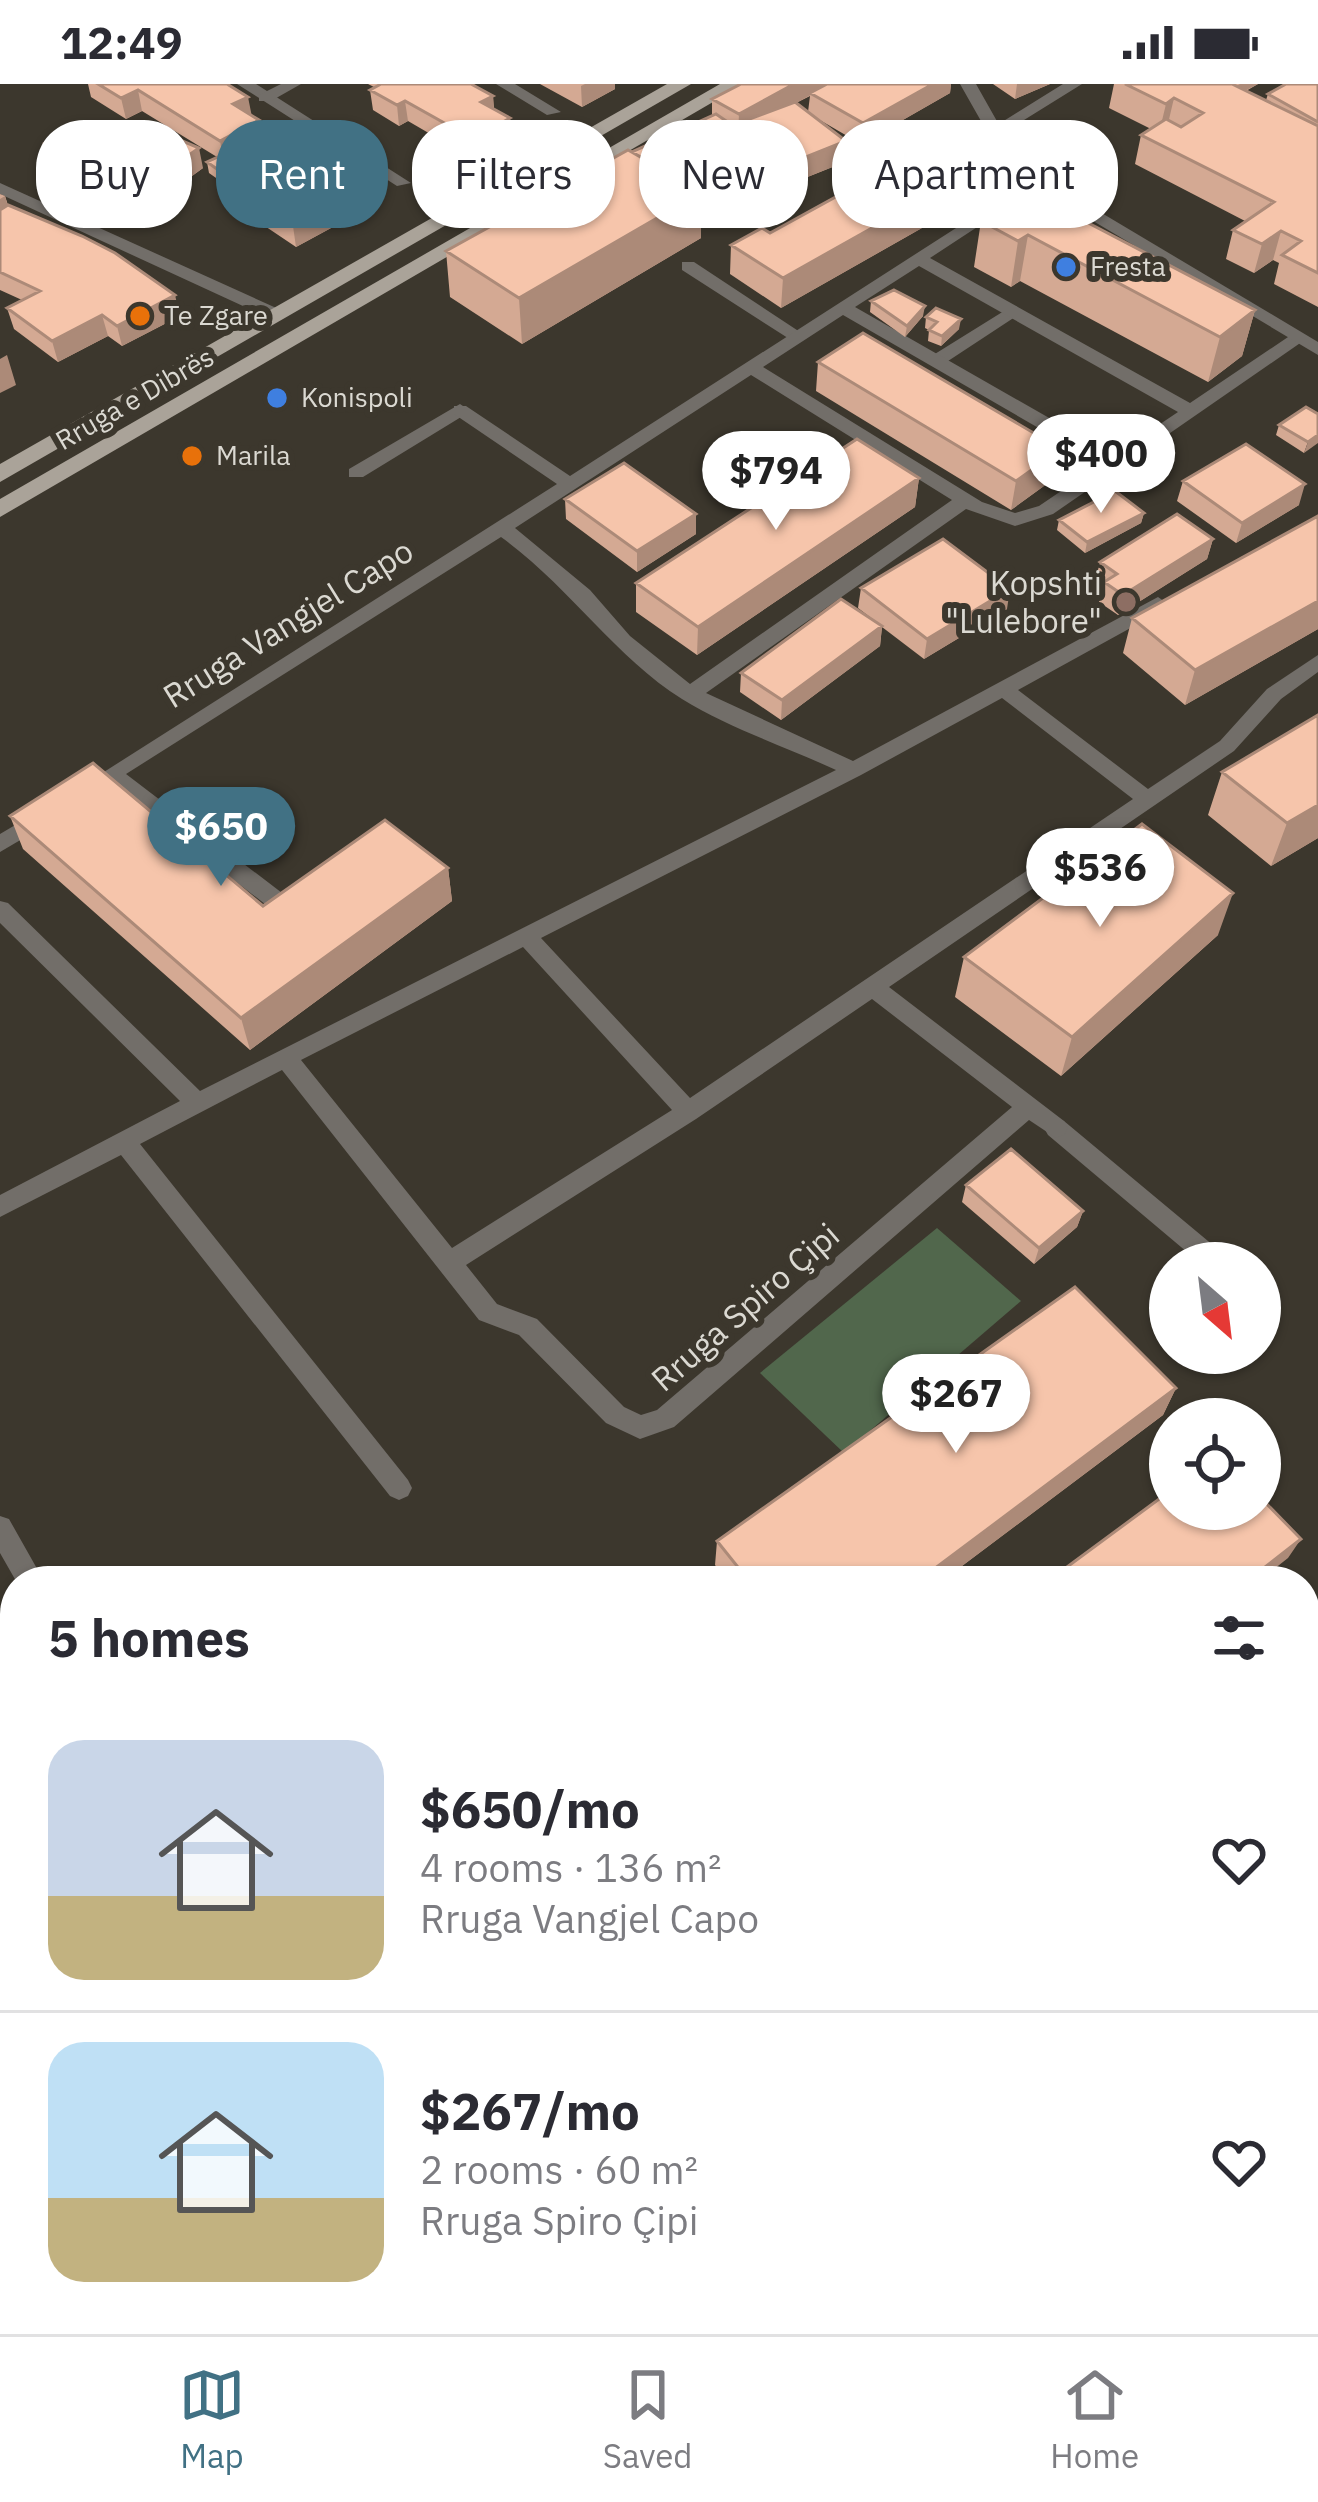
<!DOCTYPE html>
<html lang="en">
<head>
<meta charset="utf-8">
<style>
  :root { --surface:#fff; --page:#f7f7f7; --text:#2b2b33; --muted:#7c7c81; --line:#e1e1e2; --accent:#417184 }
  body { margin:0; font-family:"IBM Plex Sans",sans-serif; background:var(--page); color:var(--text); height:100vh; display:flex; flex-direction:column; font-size:45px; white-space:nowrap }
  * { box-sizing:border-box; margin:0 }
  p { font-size:39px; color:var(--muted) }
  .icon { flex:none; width:66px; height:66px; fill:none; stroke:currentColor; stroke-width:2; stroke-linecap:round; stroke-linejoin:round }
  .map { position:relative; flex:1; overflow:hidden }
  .panel { position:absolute; left:0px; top:1482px; width:1320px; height:768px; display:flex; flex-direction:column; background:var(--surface); border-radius:48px 48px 0 0; box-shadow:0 3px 9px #0004 }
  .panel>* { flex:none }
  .banner { position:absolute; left:36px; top:36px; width:1248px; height:108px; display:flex; gap:24px }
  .needle { width:78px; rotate:152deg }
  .controls { position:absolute; left:1149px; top:1158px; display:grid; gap:24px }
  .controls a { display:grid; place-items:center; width:132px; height:132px; border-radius:50%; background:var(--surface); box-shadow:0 3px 9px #0004; font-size:60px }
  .price { position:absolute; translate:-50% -102px; padding:0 27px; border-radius:42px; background:#fff; color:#222; font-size:39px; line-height:78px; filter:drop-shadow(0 3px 6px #0008) }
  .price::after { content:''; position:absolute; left:50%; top:72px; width:36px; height:27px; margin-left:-18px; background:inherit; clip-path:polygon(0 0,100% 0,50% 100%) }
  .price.on { background:var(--accent); color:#fff }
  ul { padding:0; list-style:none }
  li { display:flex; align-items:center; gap:36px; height:300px; padding:0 48px }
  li+li { border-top:3px solid var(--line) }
  li span { display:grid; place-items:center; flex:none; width:336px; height:240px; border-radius:36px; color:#555 }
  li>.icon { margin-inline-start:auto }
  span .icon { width:144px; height:144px; fill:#fffc; stroke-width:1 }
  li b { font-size:51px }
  h2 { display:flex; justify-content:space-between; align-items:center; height:144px; padding:0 48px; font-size:51px }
  .pill { padding:0 42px; border-radius:48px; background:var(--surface); box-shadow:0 3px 9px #0004; font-size:42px; line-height:108px }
  .pill.on { background:var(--accent); color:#fff }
  .status { display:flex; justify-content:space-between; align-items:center; height:84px; padding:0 60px; background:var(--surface); direction:ltr }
  .status svg { height:33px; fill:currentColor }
  .menu { display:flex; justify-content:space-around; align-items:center; height:168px; border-top:3px solid var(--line); background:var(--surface); font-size:33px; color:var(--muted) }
  .menu a { display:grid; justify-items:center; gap:6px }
  .menu .on { color:var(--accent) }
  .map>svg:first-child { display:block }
  .green { fill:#51674c }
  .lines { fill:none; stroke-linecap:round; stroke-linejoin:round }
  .service { fill:#726e69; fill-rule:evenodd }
  .minor { fill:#726e69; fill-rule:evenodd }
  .tertiary { fill:#726e69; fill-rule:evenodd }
  .primary { fill:#aaa399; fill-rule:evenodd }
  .wall { fill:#d4a993; fill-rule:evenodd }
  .shaded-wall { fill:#ac8a78 }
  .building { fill:#f6c5ab; stroke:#ac8a78; stroke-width:3 }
  .shop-dot { fill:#3f7fe0; stroke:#3c372d; stroke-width:4.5 }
  .food-dot { fill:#e8710a; stroke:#3c372d; stroke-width:4.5 }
  .education-dot { fill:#8d6e63; stroke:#3c372d; stroke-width:4.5 }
  .labels { text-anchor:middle; stroke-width:12; stroke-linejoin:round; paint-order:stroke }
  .far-poi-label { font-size:27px; fill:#dbd9d2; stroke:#3c372d; text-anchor:start }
  .far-street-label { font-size:27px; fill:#dbd9d2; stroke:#3c372d }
  .poi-label { font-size:33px; fill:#dbd9d2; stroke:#3c372d; text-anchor:end }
  .street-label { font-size:33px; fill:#dbd9d2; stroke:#3c372d }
</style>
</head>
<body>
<div class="status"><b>12:49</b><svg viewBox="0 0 49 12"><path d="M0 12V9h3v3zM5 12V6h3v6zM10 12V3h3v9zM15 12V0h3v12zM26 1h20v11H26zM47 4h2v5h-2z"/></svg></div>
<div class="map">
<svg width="1318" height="2250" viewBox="0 0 1318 2250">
  <rect width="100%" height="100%" fill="#3c372d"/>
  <path class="green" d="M937 1144 1021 1217 844 1369 760 1289Z"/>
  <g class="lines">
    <path class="service" d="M237 0H256L411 99 397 102Z
      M496 0H515L561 28 547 31Z
      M682 178H694L806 252 803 256H791L682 186Z
      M1012 222 1018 223V231L942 281H930V273Z
      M460 320 469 326 466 330 363 393H349V385Z
      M1056 1034 1064 1037 1226 1172 1229 1179H1200L1048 1051 1044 1044 1048 1037Z
      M1260 1206 1272 1211 1275 1219 1272 1227 1263 1230Z"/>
    <path class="minor" d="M281 0H301L271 17H259V11Z
      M1063 0H1082L1000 51 986 48Z
      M1037 92 1045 97 1043 100 930 174 1190 319 1291 251H1303L1306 255 1053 430 1015 442 966 425 706 609 853 677 1158 513 1168 520 1165 525 1018 606 1148 705 1220 657 1267 605 1318 571V588L1281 615 1234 667 889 903 1064 1037 1068 1044 1064 1051 1056 1054 1029 1036 674 1343 640 1355 606 1339 519 1251 479 1236 282 986 140 1060 408 1396 412 1404 408 1412 399 1416 390 1412 121 1071 0 1133V1111L180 1017 0 839V817L8 819 200 1007 836 686C786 663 729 644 682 615 614 572 568 501 501 453L126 690 286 812 289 818 286 824H270L110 700 84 715 74 707 557 400 454 330V322H466L570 392ZM919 182 1178 328 1114 371 855 223ZM843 231 1101 380 1039 422 1015 429 982 418 763 283ZM751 291 952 416 690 600 630 552 590 506 515 444ZM1002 614 1133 715 690 1014 541 854 861 691ZM523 863 672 1026 452 1164 301 976ZM872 915 1012 1023 657 1326 641 1331 624 1323 537 1235 497 1220 466 1181 696 1035Z
      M0 99 283 227 286 231 277 236 271 235 0 110Z
      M44 724 51 726 55 732 51 738 0 768V750Z
      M0 1432 9 1435 44 1497H16L0 1469Z
      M441 2235H475L481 2250H447Z
      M925 2235H960L967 2250H932Z"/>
    <path class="tertiary" d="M960 0H976L1011 62 1043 94 1318 258V271L1031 100 998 67Z"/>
    <path class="primary" d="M667 0H691L0 398V380Z
      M720 0H744L0 433V415Z"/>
  </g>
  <path class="wall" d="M88 0H227L252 32 263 57 259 59 281 74 283 85 236 108 209 89 207 78 217 73 142 27 126 35 91 13Z
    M368 0H471L493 12 494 25 510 34 512 55 475 76 408 37 399 42 373 26 370 6 374 3Z
    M540 0H615V5L582 23Z
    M741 0H951L950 9 861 60 818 35 846 57 845 78 795 98 783 88 782 105 701 144V154L522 260 450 213 446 167 632 68 712 32V15ZM810 12 808 28 796 19Z
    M993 0H1050L1015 15Z
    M1114 0H1258L1246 7 1266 16 1268 10 1318 0V223L1274 200 1279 179 1273 176 1254 189 1226 175 1233 146 1245 137 1135 80 1141 51 1151 45 1109 24Z
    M84 55 122 62 203 84 170 108 121 87 87 110 58 97 45 59Z
    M314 95 376 97 379 118 296 163 253 134 249 113Z
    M1027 107 1255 226 1242 272 1208 298 1020 197 1011 203 974 183 981 137Z
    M0 110 5 112 8 121 180 232 122 262 108 252 58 278 14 245 7 224 22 216 0 206Z
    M973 115 781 224 730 190 731 161 770 149Z
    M871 217 923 232 905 253 870 228Z
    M926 233 959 245 941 262 928 257 929 246 925 244Z
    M818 278 1055 394 1011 426 816 307Z
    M1318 330 1304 369 1276 351 1279 341Z
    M919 394 915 423 697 571 636 528V499Z
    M1183 397 1299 421 1236 459 1177 417Z
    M565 415 696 450 637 488 566 435Z
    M1144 429 1141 439 1085 469 1057 446 1059 436Z
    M1318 432V545L1185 621 1123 569 1132 534Z
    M1213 455 1207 475 1118 531 1099 518 1103 503 1095 498 1100 478Z
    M861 504 1007 525 924 575 882 543 880 562 781 636 740 608 741 589 879 540 858 524Z
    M1222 688 1318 754 1271 782 1208 731Z
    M10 732 263 822 448 784 452 817 250 966 23 765Z
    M1218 851 1061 992 955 913 964 873Z
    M966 1101 1083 1127 1077 1143 1034 1180 962 1118Z
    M1176 1304 1163 1331 942 1497H728L715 1481 717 1457Z"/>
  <path class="shaded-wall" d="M585 0H615V5L582 23 581 2Z
    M794 0H831L752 43 744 37V48L738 51 739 30Z
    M933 0H951L950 9 861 60 863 39Z
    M1017 0H1050L1015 15Z
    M1240 0H1258L1233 13 1236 2Z
    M138 6 142 27 126 35 121 14Z
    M493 12 494 33 481 18Z
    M248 13 252 33 233 20Z
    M1174 14 1167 44 1159 49 1166 20Z
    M405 17 408 37 399 42 397 21Z
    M510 34 512 55 475 76 473 55Z
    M259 36 263 57 224 78 220 57Z
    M846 57 845 78 795 98 796 77Z
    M199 64 203 84 170 108 166 87Z
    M116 66 121 87 87 110 81 89Z
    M281 74 283 85 236 108 234 97Z
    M783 76 782 105 701 144V154L522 260 519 214 702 108Z
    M977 85 973 115 781 224 783 194Z
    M376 97 379 118 296 163 293 142Z
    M5 112 13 141 0 151V115Z
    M1281 147 1273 176 1254 189 1262 160Z
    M1028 151 1020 197 1011 203 1018 157Z
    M175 211 180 232 122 262 117 242Z
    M925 222 923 232 905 253 907 242Z
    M1255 226 1242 272 1208 298 1220 253Z
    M102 231 108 252 58 278 52 257Z
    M961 235 959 245 941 262 942 252Z
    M7 271 16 301 0 309V275Z
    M1318 351V359L1304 369 1308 358Z
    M1061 365 1055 394 1011 426 1016 397Z
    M919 394 915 423 697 571 698 543Z
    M1305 400 1299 421 1236 459 1242 439Z
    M1144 429 1141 439 1085 469 1087 458Z
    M696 430V450L637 488V467Z
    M1213 455 1207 475 1118 531 1123 511Z
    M1010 505 1007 525 924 575 927 555Z
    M1318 517V545L1185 621 1195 586Z
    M882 542 880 562 781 636 782 616Z
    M1318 721V754L1271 782 1287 739Z
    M448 784 452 817 250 966 241 934Z
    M1233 809 1218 851 1061 992 1072 953Z
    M1083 1127 1077 1143 1034 1180 1039 1164Z
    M1176 1304 1163 1331 942 1497H918Z
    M1301 1455 1288 1474 1259 1497H1247Z"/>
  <path class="building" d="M98 0H227L248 13 233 20 259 36 220 57 138 6 121 14Z
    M381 0H471L493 12 481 18 510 34 473 55 405 17 397 21 370 6Z
    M741 0H794L739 30 712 15Z
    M827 0H933L863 39 810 9Z
    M1125 0H1232L1318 42V189L1282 171 1301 157 1281 147 1262 160 1233 146 1274 118 1141 51 1166 35 1181 43 1203 29 1174 14 1166 20Z
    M1286 0H1318V38L1268 10Z
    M795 18 846 57 796 77 744 37Z
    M716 30 783 76 701 115 702 108 632 68Z
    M150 43 199 64 166 87 116 66 81 89 52 76 65 67 45 59 64 46 84 55 93 49 122 62Z
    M946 51 971 72 977 85 783 194 731 161 762 144 770 149 912 71 917 74Z
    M255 56 281 74 234 97 207 78Z
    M628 66 702 108 519 214 446 167Z
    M346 78 376 97 293 142 249 113 301 86 314 95Z
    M1027 107 1255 226 1220 253 1028 151 1018 157 981 137Z
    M8 121 82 152 115 169 175 211 117 242 102 231 52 257 7 224 40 207 0 188V126Z
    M894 206 925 222 907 242 871 217Z
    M936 224 961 235 942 252 929 246 937 238 926 233Z
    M863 249 1061 365 1016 397 818 278Z
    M1306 323 1318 330V351L1308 358 1279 341Z
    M857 355 919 394 698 543 636 499Z
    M1246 360 1305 400 1242 439 1183 397Z
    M624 379 696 430 637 467 565 415Z
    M1115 407 1144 429 1087 458 1059 436Z
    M1177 430 1213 455 1123 511 1104 498 1117 490 1100 478Z
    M1318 432V517L1195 586 1132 534Z
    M943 455 1010 505 927 555 861 504Z
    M841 515 882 542 782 616 741 589Z
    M1318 631V721L1287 739 1222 688Z
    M93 679 263 822 385 736 448 784 241 934 10 732Z
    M1142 740 1233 809 1072 953 964 873Z
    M1011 1065 1083 1127 1039 1164 966 1101Z
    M1075 1203 1176 1304 918 1497H749L717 1457Z
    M1170 1407V1425H1260V1413L1301 1455 1247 1497H1048Z"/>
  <g class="shop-dot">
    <circle cx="1066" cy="183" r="12"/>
    <circle cx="277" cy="314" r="12"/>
  </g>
  <g class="food-dot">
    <circle cx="140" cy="232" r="12"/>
    <circle cx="192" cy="372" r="12"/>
  </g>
  <circle class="education-dot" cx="1126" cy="518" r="12"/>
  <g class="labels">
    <g class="far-poi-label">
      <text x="1090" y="192">Fresta</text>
      <text x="164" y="241">Te Zgare</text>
      <text x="301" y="323">Konispoli</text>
      <text x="216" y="381">Marila</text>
    </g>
    <g class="far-street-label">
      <text transform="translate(135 315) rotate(-30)" y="9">Rruga e Dibrës</text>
    </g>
    <g class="poi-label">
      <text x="1102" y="511">Kopshti<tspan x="1102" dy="38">"Lulebore"</tspan></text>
    </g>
    <g class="street-label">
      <text transform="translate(288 539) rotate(-32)" y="12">Rruga Vangjel Capo</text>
      <text transform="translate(745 1223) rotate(-41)" y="12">Rruga Spiro Çipi</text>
    </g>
  </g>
</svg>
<div class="controls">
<a><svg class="needle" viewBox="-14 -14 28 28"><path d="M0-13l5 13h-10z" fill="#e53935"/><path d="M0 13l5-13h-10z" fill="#7c7c81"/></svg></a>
<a><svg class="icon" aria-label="locate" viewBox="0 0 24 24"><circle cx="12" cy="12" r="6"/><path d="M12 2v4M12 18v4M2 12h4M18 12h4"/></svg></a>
</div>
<b class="price" style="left:1101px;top:432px">$400</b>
<b class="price" style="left:776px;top:449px">$794</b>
<b class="price on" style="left:221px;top:805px">$650</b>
<b class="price" style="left:1100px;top:846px">$536</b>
<b class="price" style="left:956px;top:1372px">$267</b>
<div class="banner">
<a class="pill">Buy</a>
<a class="pill on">Rent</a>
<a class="pill">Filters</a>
<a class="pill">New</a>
<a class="pill">Apartment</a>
</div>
<section class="panel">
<h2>5 homes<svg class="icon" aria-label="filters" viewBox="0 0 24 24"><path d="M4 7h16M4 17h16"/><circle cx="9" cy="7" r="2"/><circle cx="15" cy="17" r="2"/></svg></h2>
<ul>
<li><span style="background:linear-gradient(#c9d6e8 65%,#c2b280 0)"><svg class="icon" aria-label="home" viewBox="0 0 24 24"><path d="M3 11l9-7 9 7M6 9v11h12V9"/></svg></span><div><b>$650/mo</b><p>4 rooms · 136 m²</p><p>Rruga Vangjel Capo</p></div><svg class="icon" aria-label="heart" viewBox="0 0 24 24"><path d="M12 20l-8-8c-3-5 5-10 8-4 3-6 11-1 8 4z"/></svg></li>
<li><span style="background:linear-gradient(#bfe0f5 65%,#c2b280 0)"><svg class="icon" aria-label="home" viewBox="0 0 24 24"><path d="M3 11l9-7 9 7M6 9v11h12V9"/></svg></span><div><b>$267/mo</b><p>2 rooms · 60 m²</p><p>Rruga Spiro Çipi</p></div><svg class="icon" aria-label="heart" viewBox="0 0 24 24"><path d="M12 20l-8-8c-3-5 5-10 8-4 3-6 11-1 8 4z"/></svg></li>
</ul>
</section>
</div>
<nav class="menu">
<a class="on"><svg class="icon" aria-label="map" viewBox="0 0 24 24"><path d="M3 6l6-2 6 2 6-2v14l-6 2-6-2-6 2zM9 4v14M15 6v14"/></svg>Map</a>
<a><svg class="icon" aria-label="saved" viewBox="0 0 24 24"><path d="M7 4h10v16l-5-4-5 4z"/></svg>Saved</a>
<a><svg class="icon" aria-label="home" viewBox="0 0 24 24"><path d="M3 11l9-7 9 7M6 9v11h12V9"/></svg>Home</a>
</nav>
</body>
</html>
